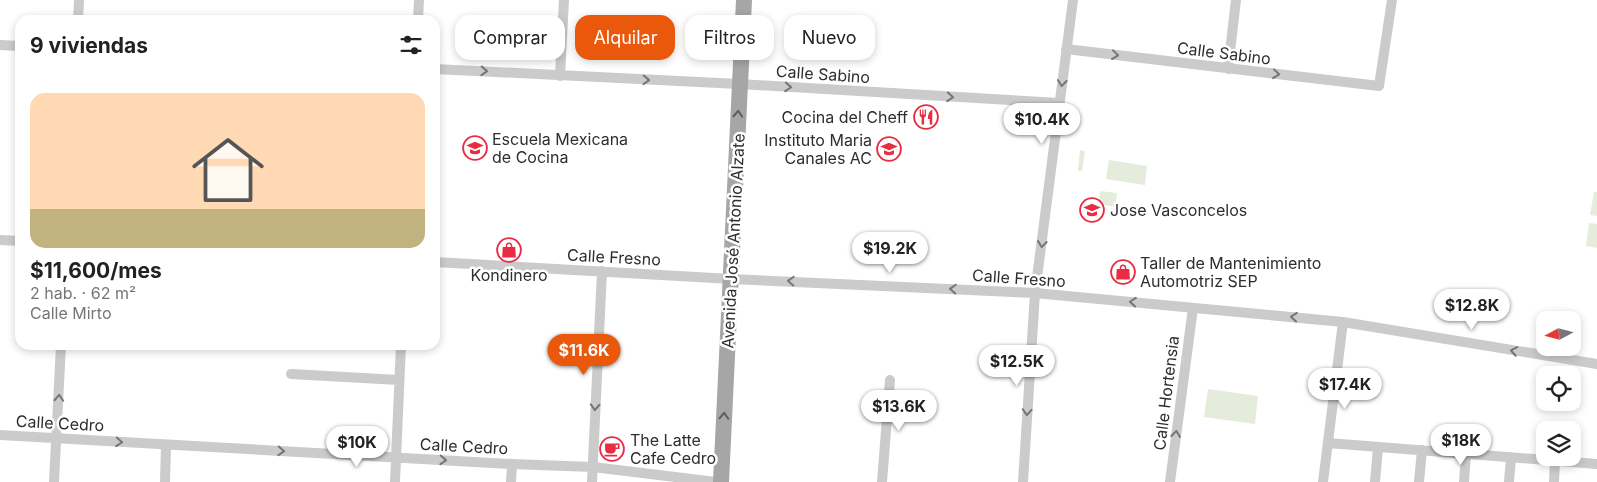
<!DOCTYPE html>
<html lang="es">
<head>
<meta charset="utf-8">
<style>
  :root { --surface:#fff; --page:#f6f6f6; --text:#222; --muted:#767676; --accent:#ea580c }
  body { margin:0; font-family:Inter,sans-serif; background:var(--page); color:var(--text); height:100vh; display:flex; flex-direction:column; font-size:19px; white-space:nowrap }
  * { box-sizing:border-box; margin:0 }
  p { font-size:16px; color:var(--muted) }
  .icon { flex:none; width:28px; height:28px; fill:none; stroke:currentColor; stroke-width:2; stroke-linecap:round; stroke-linejoin:round }
  .map { position:relative; flex:1; overflow:hidden }
  .drawer { position:absolute; left:15px; top:15px; width:425px; height:335px; display:flex; flex-direction:column; background:var(--surface); border-radius:15px; box-shadow:0 2px 8px #0003 }
  .drawer>* { flex:none }
  .hud { position:absolute; left:455px; top:15px; width:475px; height:45px; display:flex; gap:10px }
  .needle { width:32px; rotate:263deg }
  .buttons { position:absolute; left:1536px; top:311px; display:grid; gap:10px }
  .buttons a { display:grid; place-items:center; width:45px; height:45px; border-radius:10px; background:var(--surface); box-shadow:0 2px 8px #0003; font-size:25px }
  .price { position:absolute; translate:-50% -42px; padding:0 11px; border-radius:18px; background:#fff; color:#222; font-size:16px; line-height:32px; filter:drop-shadow(0 1px 2px #0008) }
  .price::after { content:''; position:absolute; left:50%; top:30px; width:15px; height:11px; margin-left:-8px; background:inherit; clip-path:polygon(0 0,100% 0,50% 100%) }
  .price.current { background:var(--accent); color:#fff }
  ul { padding:0; list-style:none }
  li { display:grid; align-content:center; gap:10px; height:265px; padding:0 15px }
  li span { display:grid; place-items:center; height:155px; border-radius:15px; color:#555 }
  li>.icon { margin-inline-start:auto }
  span .icon { width:90px; height:90px; fill:#fffc; stroke-width:1 }
  li b { font-size:21px }
  h2 { display:flex; justify-content:space-between; align-items:center; height:60px; padding:0 15px; font-size:21px }
  .pill { padding:0 18px; border-radius:15px; background:var(--surface); box-shadow:0 2px 8px #0003; font-size:18px; line-height:45px }
  .pill.current { background:var(--accent); color:#fff }
  .map>svg:first-child { display:block }
  .green { fill:#e5ecdb }
  .lines { fill:none; stroke-linecap:round; stroke-linejoin:round }
  .minor { stroke:#cbcbcb; stroke-width:10 }
  .primary { stroke:#a6a6a6; stroke-width:16 }
  .oneway { stroke:#757575 }
  .oneway2 { stroke:#5e5e5e }
  .labels { text-anchor:middle; stroke-width:5; stroke-linejoin:round; paint-order:stroke }
  .street-label { font-size:16px; fill:#2e2e2e; stroke:#fff }
  .poi-label { font-size:16px; fill:#2e2e2e; stroke:#fff; text-anchor:start }
</style>
</head>
<body>
<div class="map">
<svg width="1597" height="482" viewBox="0 0 1597 482">
  <rect width="100%" height="100%" fill="#fff"/>
  <path class="green" d="M1080 150 1085 151 1082 171H1078Z
    M1109 160 1147 166 1145 185 1106 179Z
    M1100 191 1117 193 1115 207 1099 204Z
    M1594 192H1597V216L1590 215Z
    M1589 223 1597 224V248L1586 246Z
    M1208 389 1258 396 1255 424 1204 417Z"/>
  <g class="lines">
    <path class="minor" d="M78 20 79 0
      M418 20 419 0
      M0 45 20 46
      M1066 49 1379 86 1392 0
      M435 69 739 84 1060 103
      M1228 69 1236 0
      M560 76 564 0
      M0 240 20 241
      M435 262 731 279 1035 293 1343 322 1597 364
      M291 374 399 380
      M0 435 512 464 593 467 716 482
      M1328 443 1597 464
      M54 482 61 345
      M165 482 166 445
      M395 482 401 345
      M511 482 512 464
      M592 482 602 271
      M882 482 890 380
      M1023 482 1035 293 1073 0
      M1170 482 1193 308
      M1323 482 1343 322
      M1375 482 1378 447
      M1419 482 1422 450
      M1464 482 1466 454
      M1509 482 1511 457
      M1554 482 1555 461"/>
    <path class="primary" d="M721 482 744 0"/>
  </g>
  <defs><path id="oneway-chevron" d="M-2-3.5L2.5 0L-2 3.5" fill="none" stroke-width="1.6" stroke-linecap="round" stroke-linejoin="round" transform="scale(1.25)"/></defs>
  <g class="oneway">
    <use href="#oneway-chevron" transform="translate(1115 55) rotate(7)"/>
    <use href="#oneway-chevron" transform="translate(484 71) rotate(3)"/>
    <use href="#oneway-chevron" transform="translate(1276 74) rotate(6)"/>
    <use href="#oneway-chevron" transform="translate(646 80) rotate(2)"/>
    <use href="#oneway-chevron" transform="translate(1062 83) rotate(97)"/>
    <use href="#oneway-chevron" transform="translate(788 87) rotate(4)"/>
    <use href="#oneway-chevron" transform="translate(950 97) rotate(4)"/>
    <use href="#oneway-chevron" transform="translate(1042 244) rotate(97)"/>
    <use href="#oneway-chevron" transform="translate(791 281) rotate(-177)"/>
    <use href="#oneway-chevron" transform="translate(953 289) rotate(-177)"/>
    <use href="#oneway-chevron" transform="translate(1133 302) rotate(-175)"/>
    <use href="#oneway-chevron" transform="translate(1294 317) rotate(-175)"/>
    <use href="#oneway-chevron" transform="translate(1514 351) rotate(-170)"/>
    <use href="#oneway-chevron" transform="translate(59 398) rotate(-87)"/>
    <use href="#oneway-chevron" transform="translate(595 407) rotate(93)"/>
    <use href="#oneway-chevron" transform="translate(1027 412) rotate(94)"/>
    <use href="#oneway-chevron" transform="translate(1176 434) rotate(-83)"/>
    <use href="#oneway-chevron" transform="translate(119 442) rotate(4)"/>
    <use href="#oneway-chevron" transform="translate(281 451) rotate(3)"/>
    <use href="#oneway-chevron" transform="translate(443 460) rotate(3)"/>
  </g>
  <g class="oneway2">
    <use href="#oneway-chevron" transform="translate(738 114) rotate(-87)"/>
    <use href="#oneway-chevron" transform="translate(724 416) rotate(-87)"/>
  </g>
  <defs>
    <g id="restaurant-ring" transform="scale(1.25)"><circle r="9.5" fill="#fff" stroke="#e82d43" stroke-width="1.5"/><path d="M-5-6h1v4h1v-4h1v4h1v-4h1v5L-1.5 .5V6h-2V.5L-5-1ZM5-6V6H3V1.5H1.5Q1.5-4 5-6Z" fill="#e82d43"/></g>
    <g id="school-ring" transform="scale(1.25)"><circle r="9.5" fill="#fff" stroke="#e82d43" stroke-width="1.5"/><path d="M0-5L7-2L0 1L-7-2ZM-4 1L0 2.5L4 1V4Q0 6-4 4Z" fill="#e82d43"/></g>
    <g id="shop-ring" transform="scale(1.25)"><circle r="9.5" fill="#fff" stroke="#e82d43" stroke-width="1.5"/><path d="M-5-2.5h2.3a2.7 3.5 0 0 1 5.4 0H5L5.5 6h-11ZM-1.5-2.5h3a1.5 2.3 0 0 0-3 0Z" fill="#e82d43"/></g>
    <g id="cafe-ring" transform="scale(1.25)"><circle r="9.5" fill="#fff" stroke="#e82d43" stroke-width="1.5"/><path d="M-5.5-4.5H6V0H3Q3 3.5 0 3.5H-2.5Q-5.5 3.5-5.5 0ZM3-3.2v2h1.7v-2ZM-6 4.5H4V6H-6Z" fill="#e82d43"/></g>
  </defs>
  <g fill-rule="evenodd">
    <use href="#restaurant-ring" x="926" y="117"/>
    <use href="#school-ring" x="475" y="148"/>
    <use href="#school-ring" x="889" y="149"/>
    <use href="#school-ring" x="1092" y="210"/>
    <use href="#shop-ring" x="509" y="250"/>
    <use href="#shop-ring" x="1123" y="272"/>
    <use href="#cafe-ring" x="612" y="449"/>
  </g>
  <g class="labels">
    <g class="street-label">
      <text transform="translate(1224 53) rotate(7)" y="6">Calle Sabino</text>
      <text transform="translate(823 74) rotate(4)" y="6">Calle Sabino</text>
      <text transform="translate(733 241) rotate(-87)" y="6">Avenida José Antonio Alzate</text>
      <text transform="translate(614 257) rotate(3)" y="6">Calle Fresno</text>
      <text transform="translate(1019 278) rotate(4)" y="6">Calle Fresno</text>
      <text transform="translate(1166 393) rotate(-83)" y="6">Calle Hortensia</text>
      <text transform="translate(60 423) rotate(3)" y="6">Calle Cedro</text>
      <text transform="translate(464 446) rotate(3)" y="6">Calle Cedro</text>
    </g>
    <g class="poi-label">
      <text x="908" y="123" text-anchor="end">Cocina del Cheff</text>
      <text x="492" y="145">Escuela Mexicana<tspan x="492" dy="18">de Cocina</tspan></text>
      <text x="872" y="146" text-anchor="end">Instituto Maria<tspan x="872" dy="18">Canales AC</tspan></text>
      <text x="1110" y="216">Jose Vasconcelos</text>
      <text x="1140" y="269">Taller de Mantenimiento<tspan x="1140" dy="18">Automotriz SEP</tspan></text>
      <text x="509" y="281" text-anchor="middle">Kondinero</text>
      <text x="630" y="446">The Latte<tspan x="630" dy="18">Cafe Cedro</tspan></text>
    </g>
  </g>
</svg>
<div class="buttons">
<a><svg class="needle" viewBox="-14 -14 28 28"><path d="M0-13l5 13h-10z" fill="#e53935"/><path d="M0 13l5-13h-10z" fill="#767676"/></svg></a>
<a><svg class="icon" aria-label="locate" viewBox="0 0 24 24"><circle cx="12" cy="12" r="6"/><path d="M12 2v4M12 18v4M2 12h4M18 12h4"/></svg></a>
<a><svg class="icon" aria-label="layers" viewBox="0 0 24 24"><path d="M12 4l9 5-9 5-9-5zM3 14l9 5 9-5"/></svg></a>
</div>
<b class="price" style="left:1042px;top:145px">$10.4K</b>
<b class="price" style="left:890px;top:274px">$19.2K</b>
<b class="price" style="left:1472px;top:331px">$12.8K</b>
<b class="price current" style="left:584px;top:376px">$11.6K</b>
<b class="price" style="left:1017px;top:387px">$12.5K</b>
<b class="price" style="left:1345px;top:410px">$17.4K</b>
<b class="price" style="left:899px;top:432px">$13.6K</b>
<b class="price" style="left:1461px;top:466px">$18K</b>
<b class="price" style="left:357px;top:468px">$10K</b>
<div class="hud">
<a class="pill">Comprar</a>
<a class="pill current">Alquilar</a>
<a class="pill">Filtros</a>
<a class="pill">Nuevo</a>
</div>
<section class="drawer">
<h2>9 viviendas<svg class="icon" aria-label="filters" viewBox="0 0 24 24"><path d="M4 7h16M4 17h16"/><circle cx="9" cy="7" r="2"/><circle cx="15" cy="17" r="2"/></svg></h2>
<ul>
<li><span style="background:linear-gradient(#ffd9b3 75%,#c2b280 0)"><svg class="icon" aria-label="home" viewBox="0 0 24 24"><path d="M3 11l9-7 9 7M6 9v11h12V9"/></svg></span><div><b>$11,600/mes</b><p>2 hab. · 62 m²</p><p>Calle Mirto</p></div></li>
</ul>
</section>
</div>
</body>
</html>
